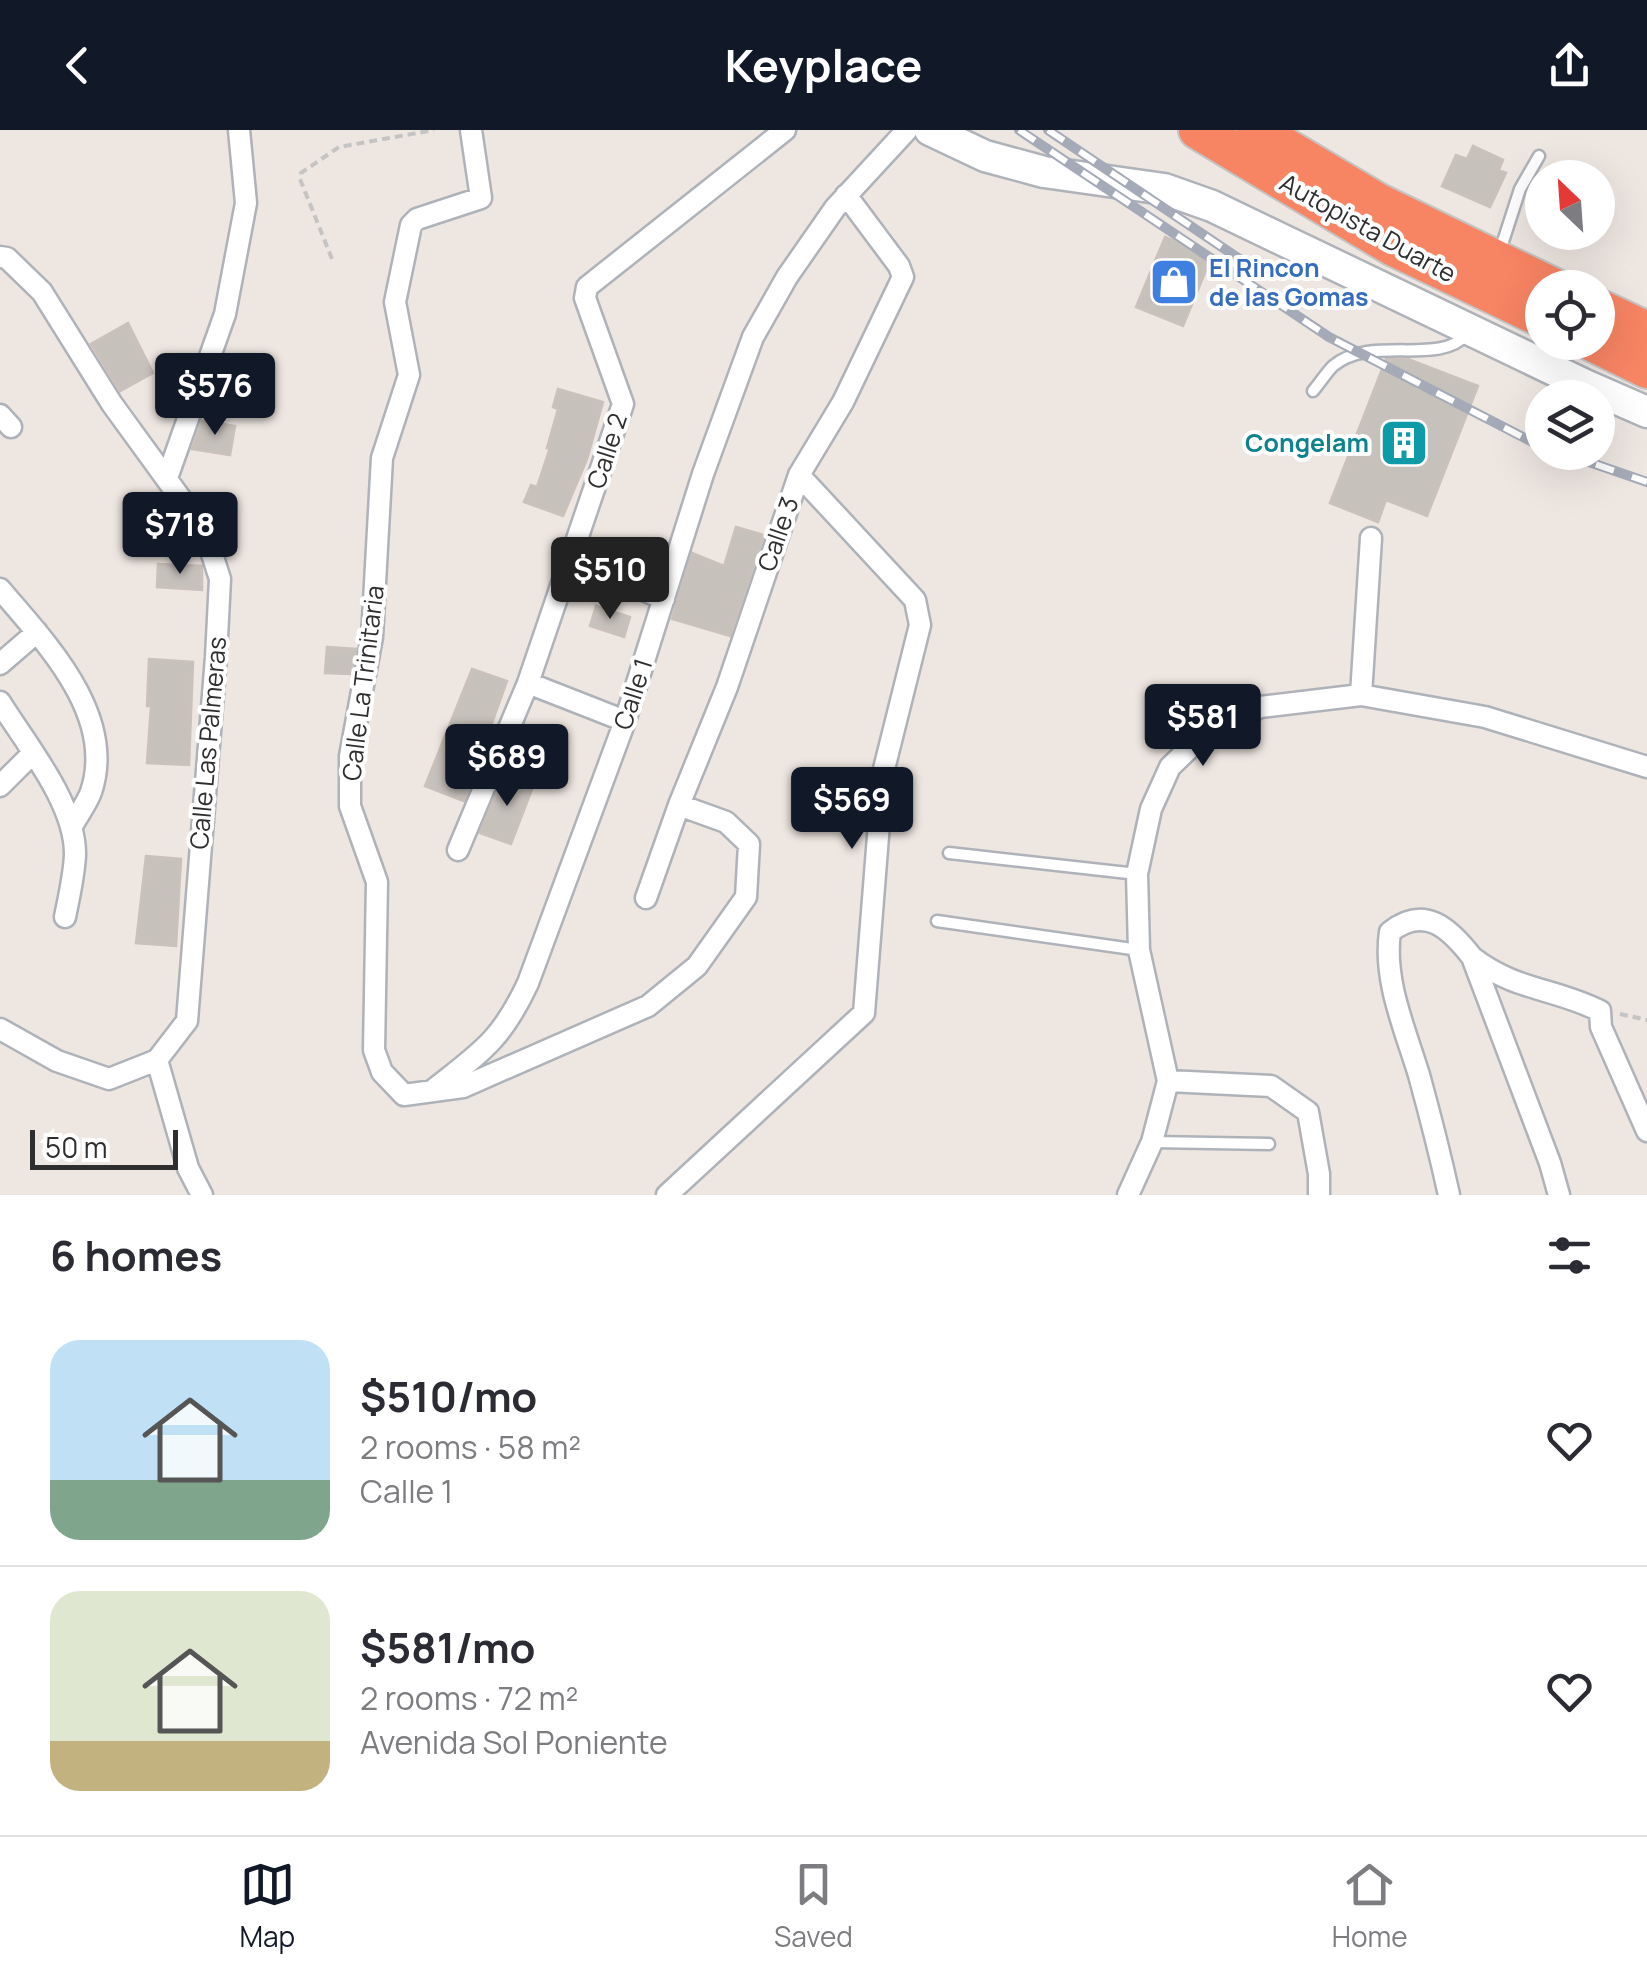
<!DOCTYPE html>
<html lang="en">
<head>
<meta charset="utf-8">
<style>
  :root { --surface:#fff; --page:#f2f2f3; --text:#2b2b33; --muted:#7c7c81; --line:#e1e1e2; --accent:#111827 }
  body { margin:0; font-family:Manrope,sans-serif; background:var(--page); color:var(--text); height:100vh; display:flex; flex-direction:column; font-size:38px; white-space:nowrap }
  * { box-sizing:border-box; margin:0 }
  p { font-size:32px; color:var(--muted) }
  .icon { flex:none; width:55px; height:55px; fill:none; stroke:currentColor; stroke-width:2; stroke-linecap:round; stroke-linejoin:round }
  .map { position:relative; height:1065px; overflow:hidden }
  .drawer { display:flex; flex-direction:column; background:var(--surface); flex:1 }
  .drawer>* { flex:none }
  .needle { width:65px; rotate:335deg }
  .buttons { position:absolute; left:1525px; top:30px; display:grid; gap:20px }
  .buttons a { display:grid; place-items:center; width:90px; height:90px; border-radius:50%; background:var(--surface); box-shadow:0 10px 40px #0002; font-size:50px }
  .scale { position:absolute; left:30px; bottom:25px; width:148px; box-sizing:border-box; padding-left:10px; border:5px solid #2e2e2e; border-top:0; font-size:28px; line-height:35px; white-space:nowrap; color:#2e2e2e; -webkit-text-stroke:8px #fff; paint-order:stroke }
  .price { position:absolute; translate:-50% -85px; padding:0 22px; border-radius:10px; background:var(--accent); color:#fff; font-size:32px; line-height:65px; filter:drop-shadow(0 2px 5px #0008) }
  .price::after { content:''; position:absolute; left:50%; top:60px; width:30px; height:22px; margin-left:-15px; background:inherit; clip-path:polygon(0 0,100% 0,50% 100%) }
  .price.selected { background:#222; color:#fff }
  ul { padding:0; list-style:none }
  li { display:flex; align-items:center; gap:30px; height:250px; padding:0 50px }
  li+li { border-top:2px solid var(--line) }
  li span { display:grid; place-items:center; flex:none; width:280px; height:200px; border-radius:30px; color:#555 }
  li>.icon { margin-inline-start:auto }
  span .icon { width:120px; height:120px; fill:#fffc; stroke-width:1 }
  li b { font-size:42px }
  h2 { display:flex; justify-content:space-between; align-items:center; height:120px; padding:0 50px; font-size:42px }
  header { display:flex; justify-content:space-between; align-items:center; height:130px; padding:0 50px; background:var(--accent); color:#fff; font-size:45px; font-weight:700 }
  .tab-bar { display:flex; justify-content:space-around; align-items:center; height:140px; border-top:2px solid var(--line); background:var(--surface); font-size:28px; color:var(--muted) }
  .tab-bar a { display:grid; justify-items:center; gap:5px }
  .tab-bar .selected { color:var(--accent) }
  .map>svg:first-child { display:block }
  .building { fill:#c7c1bc; stroke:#cac1ba; stroke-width:2.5 }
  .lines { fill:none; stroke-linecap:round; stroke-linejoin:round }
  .lane-casing { stroke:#aeb2b9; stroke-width:15 }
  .street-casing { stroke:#aeb2b9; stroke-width:25 }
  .secondary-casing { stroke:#aeb2b9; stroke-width:35 }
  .highway-casing { stroke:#c4c4c4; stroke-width:42 }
  .path { stroke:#c4c4c4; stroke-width:4; stroke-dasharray:8 5; stroke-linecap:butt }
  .lane { stroke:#fff; stroke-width:10 }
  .street { stroke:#fff; stroke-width:20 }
  .secondary { stroke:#fff; stroke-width:30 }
  .highway { stroke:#f78463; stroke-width:38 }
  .rail-casing { stroke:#a4aab7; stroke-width:10 }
  .rail { stroke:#fff; stroke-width:6; stroke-dasharray:19; stroke-linecap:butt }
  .labels { text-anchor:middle; stroke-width:8; stroke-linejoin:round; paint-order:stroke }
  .street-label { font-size:25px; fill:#2e2e2e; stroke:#fff }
  .shop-label { font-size:25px; font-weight:bold; fill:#366cbe; stroke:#fff; text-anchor:start }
  .culture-label { font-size:25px; font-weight:bold; fill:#0d838f; stroke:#fff; text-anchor:end }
</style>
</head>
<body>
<header><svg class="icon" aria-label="back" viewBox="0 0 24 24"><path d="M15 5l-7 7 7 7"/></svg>Keyplace<svg class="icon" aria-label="share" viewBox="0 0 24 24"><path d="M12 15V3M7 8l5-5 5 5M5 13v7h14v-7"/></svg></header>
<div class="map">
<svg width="1647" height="1065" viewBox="0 0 1647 1065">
  <rect width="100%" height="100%" fill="#eee6e1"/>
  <path class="building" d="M1473 16 1503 30 1499 40 1506 43 1490 77 1442 56 1456 25 1467 29Z
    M1165 107 1212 126 1183 196 1136 177Z
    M128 193 153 243 120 261 91 214Z
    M1386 229H1408L1478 256 1427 386 1386 370 1378 392 1330 373Z
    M558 259 603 272 587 329 563 386 524 372 531 355 537 357 550 318H547L558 279 553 277Z
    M202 291 235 296 230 325 192 319Z
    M736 397 764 405 730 506 672 489 692 423 724 436Z
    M158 434 202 436V460L157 457Z
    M596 476 630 487 624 507 590 496Z
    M327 517 356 519 351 544 325 543Z
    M149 529 193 532 189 635 147 633 151 576H147Z
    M472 539 507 551 464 671 425 656Z
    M505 643 534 654 511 714 480 703Z
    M146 726 181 729 176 816 136 813Z"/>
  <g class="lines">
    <g class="lane-casing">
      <path id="lane" d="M1499 124 1520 59 1539 26
        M1313 261C1320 253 1326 243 1333 236 1371 204 1439 237 1467 204
        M949 723 1137 744
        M937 791 1139 820
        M1153 1012 1269 1014"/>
    </g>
    <g class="street-casing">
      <path id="street" d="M471 0 481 68 417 89 411 95 395 172 409 245 382 328 372 507 350 626V676L377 752 374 920 382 942 404 965 463 957 648 876 697 836 746 767 749 714 726 692 679 675
        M0 127 7 128 42 162 112 274 205 402 220 449 216 527 187 891 157 930 109 949 57 931 0 899
        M0 285 11 297
        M167 348 225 184 246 73 239 0
        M571 428 664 469
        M0 459C45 512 117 585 91 662 87 673 78 685 72 696
        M0 534 37 502
        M528 553 625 591
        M1361 565 1371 408
        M0 572C26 614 76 674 75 725 74 746 69 767 65 787
        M0 656 32 624
        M458 720 528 553 623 274 585 168 587 157 785 0
        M646 768 679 675 727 557 799 345 843 272 903 147 899 136 846 65
        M1473 828C1516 861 1555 858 1600 881L1601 897 1647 1001
        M157 930 188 1038 202 1065
        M1168 951 1271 956 1308 982 1319 1044V1065
        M433 960C481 922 501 911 528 853L625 591 703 344 753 207 787 147 835 78 907 0
        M667 1065 864 883 883 643 920 495 915 470 799 345
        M1128 1065 1152 1012 1168 951 1139 820 1137 744 1151 679 1170 637 1202 606 1260 577 1361 565 1485 587 1647 637
        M1449 1065C1440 1024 1430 985 1419 945 1405 899 1383 850 1390 802 1425 774 1450 799 1472 827L1550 1033 1559 1065"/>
    </g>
    <g class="secondary-casing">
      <path id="secondary" d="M930 0 985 26 1044 42 1164 59 1212 76 1585 255 1647 282"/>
    </g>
    <g class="highway-casing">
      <path id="highway" d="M1198 0 1392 116 1542 188
        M1256 0 1379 73 1555 158
        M1598 178 1647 201
        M1592 212 1647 239"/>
    </g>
    <path class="path" d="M332 129 300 49 301 43 339 17 434 0
      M1620 884 1647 890"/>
    <use href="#lane" class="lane"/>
    <use href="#street" class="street"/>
    <use href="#secondary" class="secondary"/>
    <use href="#highway" class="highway"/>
    <g class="rail-casing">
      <path id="rail" d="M1019 0 1329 207 1542 317
        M1048 0 1247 134
        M1560 322 1647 352"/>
    </g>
    <use href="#rail" class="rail"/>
  </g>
  <defs>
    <g id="shop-square" transform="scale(2.5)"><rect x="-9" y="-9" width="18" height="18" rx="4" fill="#3f7fe0" stroke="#fff"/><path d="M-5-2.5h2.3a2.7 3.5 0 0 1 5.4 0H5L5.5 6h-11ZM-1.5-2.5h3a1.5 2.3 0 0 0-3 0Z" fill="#fff"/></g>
    <g id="building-square" transform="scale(2.5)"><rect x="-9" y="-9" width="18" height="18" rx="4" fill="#0f9aa8" stroke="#fff"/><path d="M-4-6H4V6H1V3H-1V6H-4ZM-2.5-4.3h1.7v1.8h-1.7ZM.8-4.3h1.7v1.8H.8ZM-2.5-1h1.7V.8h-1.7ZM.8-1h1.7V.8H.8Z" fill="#fff"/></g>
  </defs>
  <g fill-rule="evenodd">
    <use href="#shop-square" x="1174" y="152"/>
    <use href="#building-square" x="1404" y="313"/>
  </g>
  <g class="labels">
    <g class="street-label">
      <text transform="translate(1368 98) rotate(29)" y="9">Autopista Duarte</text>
      <text transform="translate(607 321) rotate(-72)" y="9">Calle 2</text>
      <text transform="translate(778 404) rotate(-71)" y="9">Calle 3</text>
      <text transform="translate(363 553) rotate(-83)" y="9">Calle La Trinitaria</text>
      <text transform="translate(633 564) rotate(-72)" y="9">Calle 1</text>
      <text transform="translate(208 613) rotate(-85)" y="9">Calle Las Palmeras</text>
    </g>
    <g class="shop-label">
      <text x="1209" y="147">El Rincon<tspan x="1209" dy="29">de las Gomas</tspan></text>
    </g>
    <g class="culture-label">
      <text x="1369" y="322">Congelam</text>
    </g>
  </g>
</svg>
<div class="buttons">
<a><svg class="needle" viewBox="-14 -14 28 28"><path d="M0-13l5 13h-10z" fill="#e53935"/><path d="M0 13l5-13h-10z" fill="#7c7c81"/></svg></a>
<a><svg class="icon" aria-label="locate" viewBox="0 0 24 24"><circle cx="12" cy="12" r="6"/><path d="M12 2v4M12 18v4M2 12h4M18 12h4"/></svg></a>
<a><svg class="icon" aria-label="layers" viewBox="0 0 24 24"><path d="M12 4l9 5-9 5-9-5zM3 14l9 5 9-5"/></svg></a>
</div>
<div class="scale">50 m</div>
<b class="price" style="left:215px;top:308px">$576</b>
<b class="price" style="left:180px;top:447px">$718</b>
<b class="price selected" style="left:610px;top:492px">$510</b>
<b class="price" style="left:1203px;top:639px">$581</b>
<b class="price" style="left:507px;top:679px">$689</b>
<b class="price" style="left:852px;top:722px">$569</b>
</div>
<section class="drawer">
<h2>6 homes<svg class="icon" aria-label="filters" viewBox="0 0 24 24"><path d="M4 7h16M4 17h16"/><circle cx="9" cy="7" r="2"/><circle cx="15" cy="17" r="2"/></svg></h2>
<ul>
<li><span style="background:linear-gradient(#bfe0f5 70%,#7fa58c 0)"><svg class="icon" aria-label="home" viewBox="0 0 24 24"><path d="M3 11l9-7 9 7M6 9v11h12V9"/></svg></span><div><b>$510/mo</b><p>2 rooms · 58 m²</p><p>Calle 1</p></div><svg class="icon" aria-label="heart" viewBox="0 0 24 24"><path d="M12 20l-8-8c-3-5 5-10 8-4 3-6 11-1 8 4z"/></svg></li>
<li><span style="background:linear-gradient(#dfe7d0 75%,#c2b280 0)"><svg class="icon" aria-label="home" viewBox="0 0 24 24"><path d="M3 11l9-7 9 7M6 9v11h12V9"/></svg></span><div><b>$581/mo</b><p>2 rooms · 72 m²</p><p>Avenida Sol Poniente</p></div><svg class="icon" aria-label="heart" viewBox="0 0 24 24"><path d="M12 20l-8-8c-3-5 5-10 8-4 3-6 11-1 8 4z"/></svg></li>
</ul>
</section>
<nav class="tab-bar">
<a class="selected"><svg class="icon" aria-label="map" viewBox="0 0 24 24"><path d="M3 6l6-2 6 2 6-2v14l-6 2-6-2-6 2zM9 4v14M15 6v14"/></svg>Map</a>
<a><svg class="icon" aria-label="saved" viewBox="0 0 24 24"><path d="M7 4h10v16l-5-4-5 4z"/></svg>Saved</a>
<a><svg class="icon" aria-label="home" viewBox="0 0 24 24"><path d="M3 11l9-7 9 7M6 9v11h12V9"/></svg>Home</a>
</nav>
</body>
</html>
